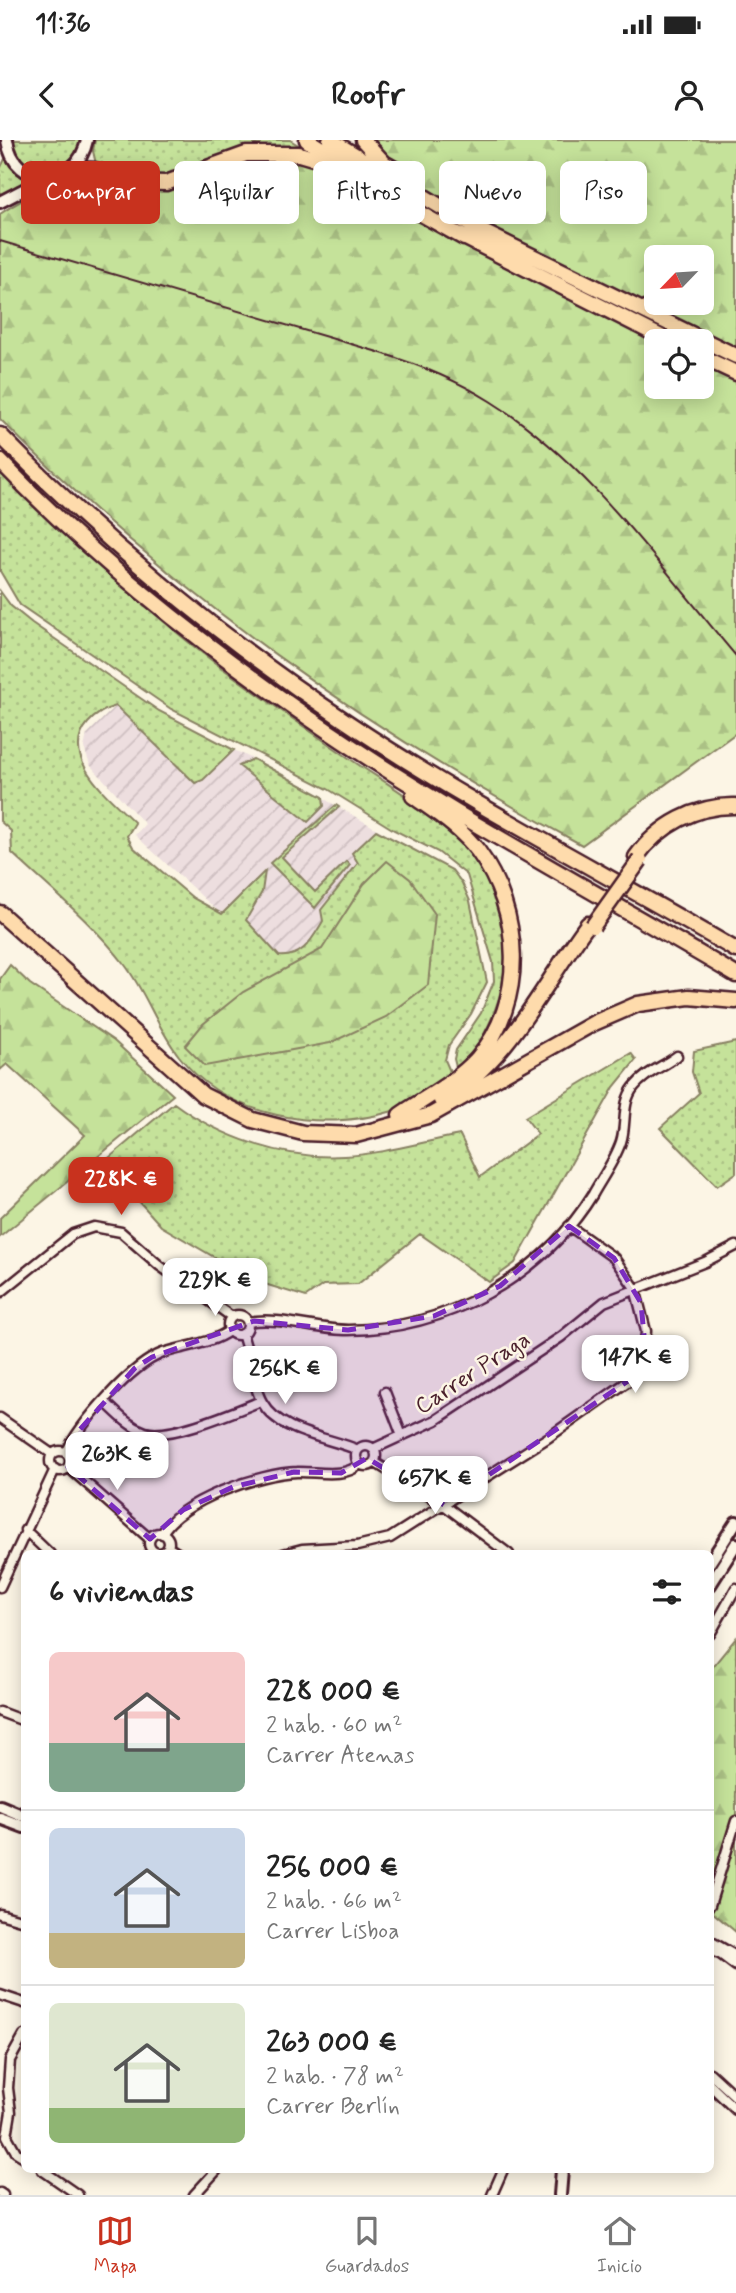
<!DOCTYPE html>
<html lang="es">
<head>
<meta charset="utf-8">
<style>
  :root { --surface:#fff; --page:#f6f6f6; --text:#222; --muted:#767676; --line:#e0e0e0; --accent:#c8321e }
  body { margin:0; font-family:Mynerve,sans-serif; background:var(--page); color:var(--text); height:100vh; display:flex; flex-direction:column; font-size:26px; white-space:nowrap }
  * { box-sizing:border-box; margin:0 }
  p { font-size:23px; color:var(--muted) }
  .icon { flex:none; width:38px; height:38px; fill:none; stroke:currentColor; stroke-width:2; stroke-linecap:round; stroke-linejoin:round }
  .map { position:relative; flex:1; overflow:hidden }
  .sheet { position:absolute; left:21px; top:1410px; width:693px; height:623px; display:flex; flex-direction:column; background:var(--surface); border-radius:10px; box-shadow:0 4px 18px #0003 }
  .sheet>* { flex:none }
  .top-card { position:absolute; left:21px; top:21px; width:695px; height:63px; display:flex; gap:14px }
  .needle { width:46px; rotate:245deg }
  .buttons { position:absolute; left:644px; top:105px; display:grid; gap:14px }
  .buttons a { display:grid; place-items:center; width:70px; height:70px; border-radius:10px; background:var(--surface); box-shadow:0 4px 18px #0003; font-size:35px }
  .price { position:absolute; translate:-50% -60px; padding:0 16px; border-radius:14px; background:#fff; color:#222; font-size:23px; line-height:46px; filter:drop-shadow(0 2px 4px #0008) }
  .price::after { content:''; position:absolute; left:50%; top:42px; width:21px; height:16px; margin-left:-10px; background:inherit; clip-path:polygon(0 0,100% 0,50% 100%) }
  .price.current { background:var(--accent); color:#fff }
  ul { padding:0; list-style:none }
  li { display:flex; align-items:center; gap:21px; height:175px; padding:0 28px }
  li+li { border-top:2px solid var(--line) }
  li span { display:grid; place-items:center; flex:none; width:196px; height:140px; border-radius:10px; color:#555 }
  li>.icon { margin-inline-start:auto }
  span .icon { width:84px; height:84px; fill:#fffc; stroke-width:1 }
  li b { font-size:30px }
  h2 { display:flex; justify-content:space-between; align-items:center; height:84px; padding:0 28px; font-size:30px }
  .tag { padding:0 24px; border-radius:10px; background:var(--surface); box-shadow:0 4px 18px #0003; font-size:24px; line-height:63px }
  .tag.current { background:var(--accent); color:#fff }
  .status { display:flex; justify-content:space-between; align-items:center; height:49px; padding:0 35px; background:var(--surface); direction:ltr }
  .status svg { height:19px; fill:currentColor }
  header { display:flex; justify-content:space-between; align-items:center; height:91px; padding:0 28px; background:var(--surface); font-size:32px; font-weight:700 }
  .dock { display:flex; justify-content:space-around; align-items:center; height:98px; border-top:2px solid var(--line); background:var(--surface); font-size:19px; color:var(--muted) }
  .dock a { display:grid; justify-items:center; gap:4px }
  .dock .current { color:var(--accent) }
  .map>svg:first-child { display:block }
  .industrial { fill:url(#industrial-furrows) }
  .grass { fill:url(#grass-dots); stroke:#888062; stroke-width:2 }
  .forest { fill:url(#forest-firs); stroke:#888062; stroke-width:2; fill-rule:evenodd }
  .lines { fill:none; stroke-linecap:round; stroke-linejoin:round }
  .minor-casing { stroke:#4a1f2b; stroke-width:13 }
  .secondary-casing { stroke:#4a1f2b; stroke-width:16 }
  .trunk-casing { stroke:#4a1f2b; stroke-width:19 }
  .motorway-casing { stroke:#4a1f2b; stroke-width:19 }
  .minor { stroke:#fcf5e5; stroke-width:8 }
  .secondary { stroke:#fcf5e5; stroke-width:10 }
  .trunk { stroke:#fedbac; stroke-width:14 }
  .motorway { stroke:#fedbac; stroke-width:14 }
  .tram { stroke:#4a1f2b; stroke-width:2 }
  .motorway-bridge-casing { stroke:#4a1f2b; stroke-width:19; stroke-linecap:butt }
  .motorway-bridge { stroke:#fedbac; stroke-width:14 }
  .marked { fill:#7b2cbf; fill-opacity:0.2; stroke:#7b2cbf; stroke-width:5; stroke-dasharray:14 9; stroke-linejoin:round }
  .labels { text-anchor:middle; stroke-width:5; stroke-linejoin:round; paint-order:stroke }
  .street-label { font-size:23px; fill:#4a1f2b; stroke:#fcf5e5 }
</style>
</head>
<body>
<div class="status"><b>11:36</b><svg viewBox="0 0 49 12"><path d="M0 12V9h3v3zM5 12V6h3v6zM10 12V3h3v9zM15 12V0h3v12zM26 1h20v11H26zM47 4h2v5h-2z"/></svg></div>
<header><svg class="icon" aria-label="back" viewBox="0 0 24 24"><path d="M15 5l-7 7 7 7"/></svg>Roofr<svg class="icon" aria-label="person" viewBox="0 0 24 24"><circle cx="12" cy="8" r="4"/><path d="M4 21q1-7 8-7t8 7"/></svg></header>
<div class="map">
<svg width="736" height="2055" viewBox="0 0 736 2055">
  <defs>
    <pattern id="industrial-furrows" width="10" height="10" patternUnits="userSpaceOnUse" patternTransform="scale(1.75)"><rect width="10" height="10" fill="#eddedf"/><path d="M-1 1l2-2M0 10L10 0M9 11l2-2" fill="none" stroke="#cdbec0"/></pattern>
    <pattern id="grass-dots" width="8" height="8" patternUnits="userSpaceOnUse" patternTransform="scale(1.75)"><rect width="8" height="8" fill="#c5e29a"/><path d="M2 2h.1M6 6h.1" fill="none" stroke="#abc185" stroke-width="1.8" stroke-linecap="round"/></pattern>
    <pattern id="forest-firs" width="22" height="20" patternUnits="userSpaceOnUse" patternTransform="scale(1.75)"><rect width="22" height="20" fill="#c5e29a"/><path d="M5 1l3.5 6h-7zM16 11l3.5 6h-7z" fill="#abc185"/></pattern>
  </defs>
  <rect width="100%" height="100%" fill="#fcf5e5"/>
  <filter id="ink" filterUnits="userSpaceOnUse"><feTurbulence type="fractalNoise" baseFrequency=".0143" numOctaves="2"/><feDisplacementMap in="SourceGraphic" scale="14" xChannelSelector="R" yChannelSelector="G"/><feConvolveMatrix kernelMatrix="1 2 1 2 8 2 1 2 1" color-interpolation-filters="sRGB"/></filter>
  <g filter="url(#ink)">
    <path class="industrial" d="M116 566 129 578 226 618 234 610 263 624 398 701 323 781 302 811 246 830 245 796 135 695 145 684 90 625 84 608 87 594Z"/>
    <path class="grass" d="M11 0H81C78 29 39 46 20 20 15 15 14 7 11 0Z
      M95 0H290L308 11 183 34 133 39 96 24 93 11Z
      M6 17 11 26 34 40 0 58V29Z
      M0 331C72 398 143 469 222 528 266 560 311 592 356 623 401 653 456 683 484 731 523 797 507 877 457 931L454 919 456 910 481 873 494 841 493 822 467 735 438 712 394 690 328 649 171 569 20 465 0 431Z
      M0 451 11 466 32 483 159 571 234 610 203 640 195 643 116 566C105 569 95 575 88 583 57 619 113 660 135 683L127 696 133 707 193 758 222 774 265 731 262 752 246 780 279 816C303 818 312 799 323 781L321 770 358 723 352 713 376 690 452 730 462 743 470 761 487 842 471 874 449 905 445 920 452 936C433 949 415 964 393 971 321 993 227 978 179 916 157 888 147 854 125 825 93 783 50 749 12 713L11 691 0 681Z
      M253 619 323 657 324 666 308 682 239 626Z
      M336 665 339 667 282 717 315 752 347 721 350 725 315 768 270 723Z
      M736 902V1033L717 1046 660 988 699 953 692 932 694 911Z
      M631 913 636 920 614 947 515 1123 489 1142 420 1094 358 1144 323 1145 306 1157 255 1141 161 1086 104 1022 174 963C221 998 285 1020 344 1016 383 1014 422 1002 460 995L480 1037 538 994 525 977Z"/>
    <path class="forest" d="M365 0H736V593L582 705C364 588 175 455 0 279V74C21 59 71 34 97 39L98 35 129 46 249 20 293 19 317 25 360 45 376 17ZM656 117H702V163H656ZM656 201H702V247H656Z
      M387 721 410 739 435 774 428 845 386 877 330 903 205 926 185 906 203 884 243 852 322 809 364 744Z
      M10 825 30 844 114 901 173 955 0 1097V1078L85 995 7 924 0 930V839Z
      M736 1498V1792L711 1771 710 1530Z"/>
    <g class="lines">
      <g class="minor-casing">
        <path id="minor" d="M0 1153 73 1094 94 1087 121 1092 160 1126 232 1177
          M228 1185a10 10 0 1 1 20 0a10 10 0 1 1-20 0Z
          M248 1182C280 1176 315 1190 348 1190 446 1189 541 1138 593 1054 602 1038 615 1020 621 1002 627 984 621 963 634 947 646 932 663 927 677 916
          M242 1194C250 1215 251 1242 262 1262 279 1293 328 1297 358 1310
          M385 1252 402 1296
          M105 1262C117 1273 128 1286 145 1292 169 1300 236 1271 261 1261
          M0 1278 52 1314
          M356 1316a10 10 0 1 1 20 0a10 10 0 1 1-20 0Z
          M373 1309 436 1280 561 1197 604 1162 705 1122 736 1106
          M50 1321a10 10 0 1 1 20 0a10 10 0 1 1-20 0Z
          M66 1313C80 1283 132 1224 163 1213 184 1206 212 1204 230 1190
          M374 1322 444 1365 509 1414
          M68 1327 150 1399
          M25 1390 50 1414
          M149 1403a10 10 0 1 1 20 0a10 10 0 1 1-20 0Z
          M162 1394C178 1361 261 1333 297 1332 316 1331 344 1339 360 1324
          M168 1407 179 1414
          M283 1414 302 1409 357 1406 390 1398 549 1297 637 1235 644 1218 646 1191 635 1148 614 1118 569 1086
          M0 1447 55 1329
          M710 1494 736 1448
          M0 1572 24 1581
          M710 1765 736 1681
          M0 1774 24 1781
          M710 1801 736 1816
          M710 1811 720 1814 736 1826
          M0 1855 24 1863
          M24 1895 10 1920 8 1948 11 1972 7 1996 16 2012 24 2017
          M710 1933 736 1957
          M710 1945 736 1970
          M42 2030 78 2055
          M0 2053 3 2055
          M194 2055 217 2030
          M492 2055 503 2030"/>
      </g>
      <g class="secondary-casing">
        <path id="secondary" d="M7 0C14 50 77 49 87 0
          M0 62 46 38
          M710 1422 736 1382
          M710 1445 736 1404
          M0 1666 24 1676
          M0 1678 24 1687
          M560 2055 562 2030"/>
      </g>
      <g class="trunk-casing">
        <path id="trunk" d="M307 0 341 21
          M330 0 481 91 736 216
          M363 0 384 23 398 31
          M72 29 95 30 129 42 166 43 246 14H299L323 21 350 34 464 98
          M456 93 669 201
          M702 217 736 233"/>
      </g>
      <g class="motorway-casing">
        <path id="motorway" d="M0 295C105 402 222 499 347 582 472 666 607 734 736 810
          M0 321C92 417 200 503 309 578 446 673 593 750 736 835
          M636 717C659 685 696 665 736 666
          M0 773 203 955 253 980 303 993 356 995 431 975 594 883 638 864 689 857 736 861
          M441 960C509 922 543 844 588 784
          M400 975C426 957 455 943 477 919 527 861 522 771 478 711 461 688 437 673 413 656"/>
      </g>
      <use href="#minor" class="minor"/>
      <use href="#secondary" class="secondary"/>
      <use href="#trunk" class="trunk"/>
      <use href="#motorway" class="motorway"/>
      <path class="tram" d="M0 101 378 212C417 224 455 239 490 261 588 322 662 429 736 516"/>
      <g class="motorway-bridge-casing">
        <path id="motorway-bridge" d="M593 786 640 720"/>
      </g>
      <use href="#motorway-bridge" class="motorway-bridge"/>
    </g>
  </g>
  <path class="marked" d="M569 1086 614 1118 641 1163 645 1206 637 1235 444 1365 367 1318 341 1333 294 1332 233 1347 183 1370 150 1399 68 1327 72 1320 66 1313 76 1294 135 1228 152 1217 254 1181 348 1190 434 1176 500 1146Z"/>
  <g class="labels">
    <g class="street-label">
      <text transform="translate(472 1232) rotate(-33)" y="8">Carrer Praga</text>
    </g>
  </g>
</svg>
<div class="buttons">
<a><svg class="needle" viewBox="-14 -14 28 28"><path d="M0-13l5 13h-10z" fill="#e53935"/><path d="M0 13l5-13h-10z" fill="#767676"/></svg></a>
<a><svg class="icon" aria-label="locate" viewBox="0 0 24 24"><circle cx="12" cy="12" r="6"/><path d="M12 2v4M12 18v4M2 12h4M18 12h4"/></svg></a>
</div>
<b class="price current" style="left:121px;top:1077px">228K €</b>
<b class="price" style="left:215px;top:1178px">229K €</b>
<b class="price" style="left:635px;top:1255px">147K €</b>
<b class="price" style="left:285px;top:1266px">256K €</b>
<b class="price" style="left:117px;top:1352px">263K €</b>
<b class="price" style="left:435px;top:1376px">657K €</b>
<div class="top-card">
<a class="tag current">Comprar</a>
<a class="tag">Alquilar</a>
<a class="tag">Filtros</a>
<a class="tag">Nuevo</a>
<a class="tag">Piso</a>
</div>
<section class="sheet">
<h2>6 viviendas<svg class="icon" aria-label="filters" viewBox="0 0 24 24"><path d="M4 7h16M4 17h16"/><circle cx="9" cy="7" r="2"/><circle cx="15" cy="17" r="2"/></svg></h2>
<ul>
<li><span style="background:linear-gradient(#f6c9c9 65%,#7fa58c 0)"><svg class="icon" aria-label="home" viewBox="0 0 24 24"><path d="M3 11l9-7 9 7M6 9v11h12V9"/></svg></span><div><b>228 000 €</b><p>2 hab. · 60 m²</p><p>Carrer Atenas</p></div></li>
<li><span style="background:linear-gradient(#c9d6e8 75%,#c2b280 0)"><svg class="icon" aria-label="home" viewBox="0 0 24 24"><path d="M3 11l9-7 9 7M6 9v11h12V9"/></svg></span><div><b>256 000 €</b><p>2 hab. · 66 m²</p><p>Carrer Lisboa</p></div></li>
<li><span style="background:linear-gradient(#dfe7d0 75%,#8fb573 0)"><svg class="icon" aria-label="home" viewBox="0 0 24 24"><path d="M3 11l9-7 9 7M6 9v11h12V9"/></svg></span><div><b>263 000 €</b><p>2 hab. · 78 m²</p><p>Carrer Berlín</p></div></li>
</ul>
</section>
</div>
<nav class="dock">
<a class="current"><svg class="icon" aria-label="map" viewBox="0 0 24 24"><path d="M3 6l6-2 6 2 6-2v14l-6 2-6-2-6 2zM9 4v14M15 6v14"/></svg>Mapa</a>
<a><svg class="icon" aria-label="saved" viewBox="0 0 24 24"><path d="M7 4h10v16l-5-4-5 4z"/></svg>Guardados</a>
<a><svg class="icon" aria-label="home" viewBox="0 0 24 24"><path d="M3 11l9-7 9 7M6 9v11h12V9"/></svg>Inicio</a>
</nav>
</body>
</html>
